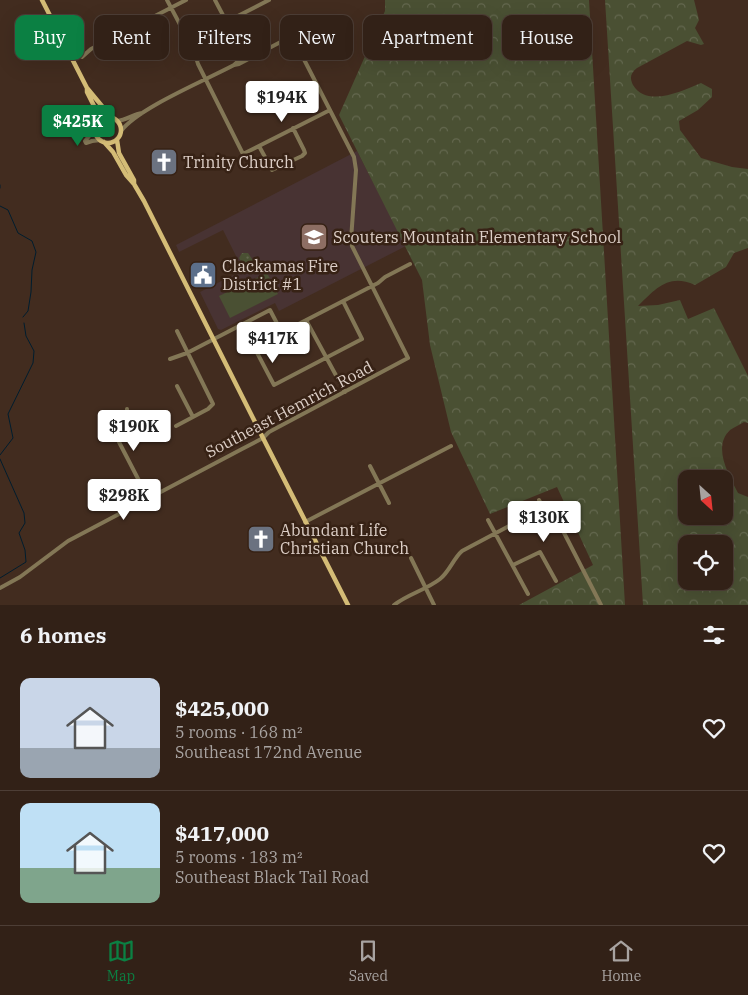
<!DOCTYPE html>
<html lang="en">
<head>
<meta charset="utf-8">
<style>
  :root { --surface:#322117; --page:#3a2920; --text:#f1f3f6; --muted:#a8a3a1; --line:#4d3e36; --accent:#0b8043 }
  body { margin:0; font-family:"IBM Plex Serif",serif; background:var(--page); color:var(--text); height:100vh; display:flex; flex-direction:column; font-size:19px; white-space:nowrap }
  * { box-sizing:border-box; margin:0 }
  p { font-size:16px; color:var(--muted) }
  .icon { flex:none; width:28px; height:28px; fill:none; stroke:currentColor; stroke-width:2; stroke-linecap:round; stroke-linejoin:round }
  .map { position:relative; height:605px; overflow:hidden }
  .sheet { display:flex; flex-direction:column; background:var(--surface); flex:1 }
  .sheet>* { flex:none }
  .hud { position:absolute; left:15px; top:15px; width:719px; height:45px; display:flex; gap:10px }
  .needle { width:32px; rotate:153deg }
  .controls { position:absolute; left:678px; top:470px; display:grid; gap:10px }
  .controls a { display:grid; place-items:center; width:55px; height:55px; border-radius:10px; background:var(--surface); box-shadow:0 5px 20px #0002,0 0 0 1px var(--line); font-size:25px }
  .price { position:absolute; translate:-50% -42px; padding:0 11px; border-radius:5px; background:#fff; color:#222; font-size:16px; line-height:32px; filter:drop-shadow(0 1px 2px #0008) }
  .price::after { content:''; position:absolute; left:50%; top:30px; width:15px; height:11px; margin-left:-8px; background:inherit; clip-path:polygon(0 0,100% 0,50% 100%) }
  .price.on { background:var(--accent); color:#fff }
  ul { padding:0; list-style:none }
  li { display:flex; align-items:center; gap:15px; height:125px; padding:0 20px }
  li+li { border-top:1px solid var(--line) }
  li span { display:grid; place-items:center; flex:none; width:140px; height:100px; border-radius:10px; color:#555 }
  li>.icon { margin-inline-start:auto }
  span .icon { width:60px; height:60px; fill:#fffc; stroke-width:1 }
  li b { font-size:21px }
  h2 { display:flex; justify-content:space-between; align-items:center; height:60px; padding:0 20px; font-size:21px }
  .chip { padding:0 18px; border-radius:10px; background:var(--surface); box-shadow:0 5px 20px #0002,0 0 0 1px var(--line); font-size:18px; line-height:45px }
  .chip.on { background:var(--accent); color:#fff }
  .tab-bar { display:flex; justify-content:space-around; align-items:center; height:70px; border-top:1px solid var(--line); background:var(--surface); font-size:14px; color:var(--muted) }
  .tab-bar a { display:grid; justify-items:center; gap:2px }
  .tab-bar .on { color:var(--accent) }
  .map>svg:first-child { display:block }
  .education { fill:#483333 }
  .grass { fill:#4a5033 }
  .forest { fill:url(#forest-crowns); fill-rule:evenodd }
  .park { fill:url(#park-dots) }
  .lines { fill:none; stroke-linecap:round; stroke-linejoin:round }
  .stream { stroke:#001d2e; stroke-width:1 }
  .minor { stroke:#837756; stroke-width:4 }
  .major { stroke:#d4bc76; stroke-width:4.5 }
  .labels { text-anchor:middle; stroke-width:5; stroke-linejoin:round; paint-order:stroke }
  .poi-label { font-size:16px; fill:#ddcfc7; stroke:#372215; text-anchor:start }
  .street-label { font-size:16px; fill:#ddcfc7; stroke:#372215 }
</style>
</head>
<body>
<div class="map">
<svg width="748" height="605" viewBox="0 0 748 605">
  <defs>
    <pattern id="forest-crowns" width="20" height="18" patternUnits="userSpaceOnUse" patternTransform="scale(1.25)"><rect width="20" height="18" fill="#4a5033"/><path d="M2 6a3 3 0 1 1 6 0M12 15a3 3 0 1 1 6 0" fill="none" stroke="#64684f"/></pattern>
    <pattern id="park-dots" width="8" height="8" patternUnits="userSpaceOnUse" patternTransform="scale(1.25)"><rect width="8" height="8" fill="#4a5033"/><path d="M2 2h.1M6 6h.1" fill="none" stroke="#64684f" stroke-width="1.8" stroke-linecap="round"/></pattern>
  </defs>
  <rect width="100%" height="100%" fill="#422c1f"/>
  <path class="education" d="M357 151 406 246 279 311 275 303 221 330 218 329 200 292 243 270 223 230 179 252 176 245Z"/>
  <path class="grass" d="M267 273 278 294 230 318 219 296Z"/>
  <path class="forest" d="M385 0H589L625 605H519L593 565 557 487 490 514 451 432 430 345 422 280 339 115 385 11Z
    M605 0H694L699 20 695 28 704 44 701 45 687 41 637 68C631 73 629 77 633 85 647 108 682 91 701 83L712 89V97L698 110 679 121 680 130 701 158 732 167 748 169V248L734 253 726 267 695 285C669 273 656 288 638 306L658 305 680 300 688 319 714 308 748 376V423L744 422C740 425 734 427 730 430 712 447 729 475 738 493L748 497V605H643ZM686 479H724V516H686ZM686 544H724V581H686Z"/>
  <path class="park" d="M242 253H248L252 259 259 261 257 268 249 272 246 271 239 258Z"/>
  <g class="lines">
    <path class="stream" d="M0 185V188
      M0 206 8 210 18 233 32 241 36 252 32 270 31 292 28 311 23 317
      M0 455 13 438 8 414 33 363 34 351 26 336 24 323
      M0 459 24 513 25 523 19 533 25 550 26 562 0 578"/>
    <path class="minor" d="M167 0 194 51 198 64 243 154 330 110
      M215 0 245 57
      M226 22 269 0
      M82 57 91 49 186 0
      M234 65C241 58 255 49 266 49
      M117 121C127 120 133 114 142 113
      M95 129 85 141 86 143 92 141 101 140
      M259 146 272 170 302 156 305 153 304 150 293 128
      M343 301 362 339 274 385 254 347 378 283 385 277 410 264
      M306 320 345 392
      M170 359 187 353 270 310 282 333
      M177 386 193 417
      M127 409V424L119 438V442L148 498
      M176 426 208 409 213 404 177 331
      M370 466 389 503
      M539 500 555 530
      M488 520 528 594
      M305 522 451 446
      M559 523 601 605
      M411 558 434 605
      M513 565 540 552 556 581
      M0 588 20 577 68 541 242 449 263 438 269 432 408 358 352 246 351 240 356 170 354 157 292 36 239 64 234 65C206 80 138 108 121 131
      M394 605C408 594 426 590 440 579 450 571 453 559 462 551L543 508"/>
    <path class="major" d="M42 0 87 88V92L98 114V122
      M87 88 111 117
      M95 130a13 13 0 1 1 26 0a13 13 0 1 1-26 0Z
      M117 140 119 153 134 180V184
      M104 142 113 152 126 175 134 184 144 201 263 438 348 605"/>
  </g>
  <defs>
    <g id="church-square" transform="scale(1.4375)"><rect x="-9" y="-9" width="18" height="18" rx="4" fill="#6b7280" stroke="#372215"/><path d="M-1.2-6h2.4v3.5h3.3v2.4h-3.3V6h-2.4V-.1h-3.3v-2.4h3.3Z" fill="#fff"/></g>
    <g id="school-square" transform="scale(1.4375)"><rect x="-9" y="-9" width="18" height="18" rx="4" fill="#8d6e63" stroke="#372215"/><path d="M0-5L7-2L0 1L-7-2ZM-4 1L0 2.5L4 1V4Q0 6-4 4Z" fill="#fff"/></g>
    <g id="civic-square" transform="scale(1.4375)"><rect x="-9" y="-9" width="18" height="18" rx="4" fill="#5c6f8a" stroke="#372215"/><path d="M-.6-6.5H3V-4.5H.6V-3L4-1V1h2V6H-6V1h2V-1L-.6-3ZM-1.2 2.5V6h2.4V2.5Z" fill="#fff"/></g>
  </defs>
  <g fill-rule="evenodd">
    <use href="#church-square" x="164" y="162"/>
    <use href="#school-square" x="314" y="237"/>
    <use href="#civic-square" x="203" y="275"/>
    <use href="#church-square" x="261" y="539"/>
  </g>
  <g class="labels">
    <g class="poi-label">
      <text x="183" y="168">Trinity Church</text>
      <text x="333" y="243">Scouters Mountain Elementary School</text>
      <text x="222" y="272">Clackamas Fire<tspan x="222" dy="18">District #1</tspan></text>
      <text x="280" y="536">Abundant Life<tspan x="280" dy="18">Christian Church</tspan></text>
    </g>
    <g class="street-label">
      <text transform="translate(289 409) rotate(-28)" y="6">Southeast Hemrich Road</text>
    </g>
  </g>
</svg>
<div class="controls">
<a><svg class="needle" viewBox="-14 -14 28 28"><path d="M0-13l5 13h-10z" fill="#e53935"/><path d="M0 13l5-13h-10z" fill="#a8a3a1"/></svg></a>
<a><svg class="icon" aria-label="locate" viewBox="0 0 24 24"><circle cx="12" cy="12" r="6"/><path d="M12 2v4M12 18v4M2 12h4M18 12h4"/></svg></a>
</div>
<b class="price" style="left:282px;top:123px">$194K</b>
<b class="price on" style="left:78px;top:147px">$425K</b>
<b class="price" style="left:273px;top:364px">$417K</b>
<b class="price" style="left:134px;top:452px">$190K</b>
<b class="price" style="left:124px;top:521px">$298K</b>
<b class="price" style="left:544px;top:543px">$130K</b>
<div class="hud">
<a class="chip on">Buy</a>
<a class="chip">Rent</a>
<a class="chip">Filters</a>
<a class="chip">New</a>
<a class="chip">Apartment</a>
<a class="chip">House</a>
</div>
</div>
<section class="sheet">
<h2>6 homes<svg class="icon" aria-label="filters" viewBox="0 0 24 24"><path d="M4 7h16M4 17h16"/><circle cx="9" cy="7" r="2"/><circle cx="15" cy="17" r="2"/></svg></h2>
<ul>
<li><span style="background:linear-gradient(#c9d6e8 70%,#9aa5b1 0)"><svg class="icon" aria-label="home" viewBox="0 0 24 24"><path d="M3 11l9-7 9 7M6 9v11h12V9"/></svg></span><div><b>$425,000</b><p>5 rooms · 168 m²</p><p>Southeast 172nd Avenue</p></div><svg class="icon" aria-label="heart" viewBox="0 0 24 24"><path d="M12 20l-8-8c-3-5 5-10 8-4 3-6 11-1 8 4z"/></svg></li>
<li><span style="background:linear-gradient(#bfe0f5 65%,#7fa58c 0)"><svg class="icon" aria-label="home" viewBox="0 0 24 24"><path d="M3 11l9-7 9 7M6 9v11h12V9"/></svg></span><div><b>$417,000</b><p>5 rooms · 183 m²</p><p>Southeast Black Tail Road</p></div><svg class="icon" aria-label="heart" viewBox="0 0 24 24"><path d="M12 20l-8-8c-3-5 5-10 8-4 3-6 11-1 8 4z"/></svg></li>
</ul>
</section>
<nav class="tab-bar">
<a class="on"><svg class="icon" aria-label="map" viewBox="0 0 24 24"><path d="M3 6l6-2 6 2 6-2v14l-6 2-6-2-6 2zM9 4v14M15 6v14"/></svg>Map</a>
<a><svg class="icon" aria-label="saved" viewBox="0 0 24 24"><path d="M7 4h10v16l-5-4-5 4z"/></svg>Saved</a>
<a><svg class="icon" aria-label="home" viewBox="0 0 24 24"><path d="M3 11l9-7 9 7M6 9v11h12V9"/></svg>Home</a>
</nav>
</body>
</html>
